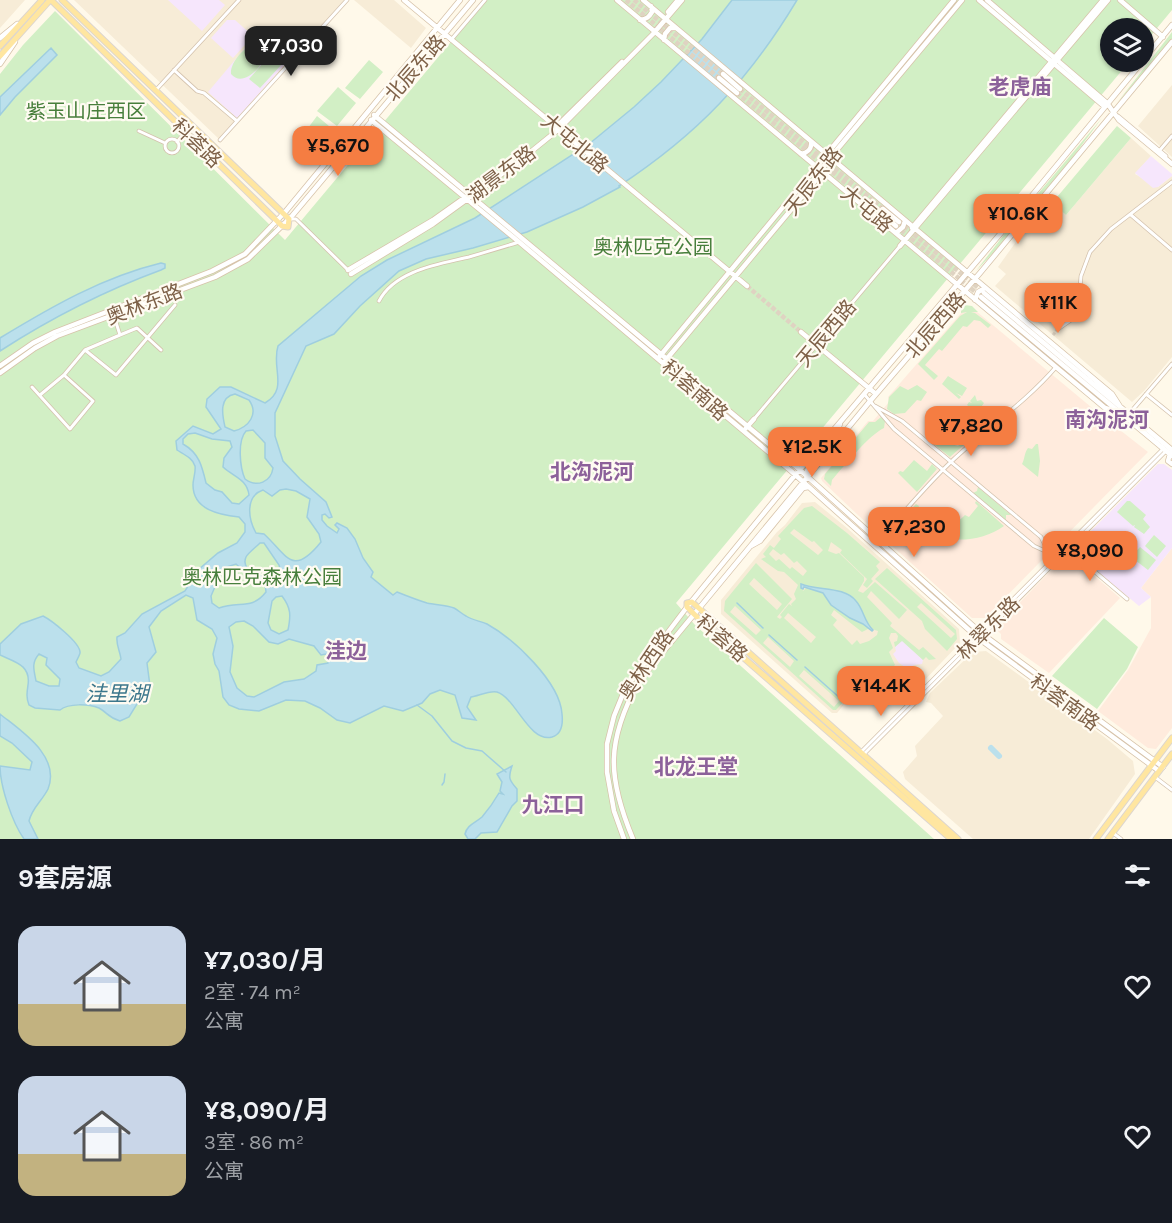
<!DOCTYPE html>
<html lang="zh">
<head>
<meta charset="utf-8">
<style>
  :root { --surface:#171b24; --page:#20242c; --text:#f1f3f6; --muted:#9ea1a6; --accent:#f57d42 }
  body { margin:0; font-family:Karla,"Noto Sans SC",sans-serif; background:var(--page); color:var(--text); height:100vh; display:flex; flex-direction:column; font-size:22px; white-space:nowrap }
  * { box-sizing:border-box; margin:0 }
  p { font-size:20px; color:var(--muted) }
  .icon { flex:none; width:33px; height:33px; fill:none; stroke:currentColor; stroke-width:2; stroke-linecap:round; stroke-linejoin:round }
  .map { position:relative; height:839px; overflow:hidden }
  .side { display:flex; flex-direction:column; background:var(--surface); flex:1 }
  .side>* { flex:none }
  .controls { position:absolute; left:1100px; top:18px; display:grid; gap:12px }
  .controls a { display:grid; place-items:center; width:54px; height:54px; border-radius:50%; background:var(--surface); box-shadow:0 2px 4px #0004; font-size:30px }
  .price { position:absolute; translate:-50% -51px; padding:0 14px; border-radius:12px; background:var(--accent); color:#111; font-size:20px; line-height:39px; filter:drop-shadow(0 2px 3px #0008) }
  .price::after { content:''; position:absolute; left:50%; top:36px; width:18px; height:14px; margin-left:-9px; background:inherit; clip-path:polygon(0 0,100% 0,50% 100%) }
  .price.current { background:#222; color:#fff }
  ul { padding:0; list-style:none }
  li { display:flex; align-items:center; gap:18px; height:150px; padding:0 18px }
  li span { display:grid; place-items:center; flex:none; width:168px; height:120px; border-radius:18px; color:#555 }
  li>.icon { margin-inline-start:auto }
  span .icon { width:72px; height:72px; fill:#fffc; stroke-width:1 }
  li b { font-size:26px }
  h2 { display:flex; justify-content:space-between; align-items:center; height:72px; padding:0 18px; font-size:26px }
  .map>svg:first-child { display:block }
  .residential { fill:#f7ecd7 }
  .commercial { fill:#ffebdd }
  .education { fill:#f6e6fc }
  .green { fill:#d2efc5; fill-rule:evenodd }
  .water { fill:#bbe0ec; stroke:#9fcedf; stroke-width:1.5; fill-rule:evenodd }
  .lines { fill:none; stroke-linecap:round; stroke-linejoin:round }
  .stream { stroke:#9fcedf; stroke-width:1.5 }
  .river { stroke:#bbe0ec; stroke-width:6 }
  .street-tunnel { stroke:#dfd3c2; stroke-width:3; stroke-dasharray:3 1.5; stroke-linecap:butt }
  .secondary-tunnel { stroke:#dfd3c2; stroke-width:4.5; stroke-dasharray:4.5 2; stroke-linecap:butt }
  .street-casing { stroke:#d4c2ad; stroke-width:4.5 }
  .secondary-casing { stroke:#d7c3aa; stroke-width:6 }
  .primary-casing { stroke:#ddd6cf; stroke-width:7 }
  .street { stroke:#fff; stroke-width:3 }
  .secondary { stroke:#fff; stroke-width:4.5 }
  .primary { stroke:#ffe6a0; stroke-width:5 }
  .labels { text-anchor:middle; stroke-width:4.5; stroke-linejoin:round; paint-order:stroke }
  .street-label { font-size:20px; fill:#7e6148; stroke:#fffbf2 }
  .park-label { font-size:20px; fill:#487f3c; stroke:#fffbf2 }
  .neighbourhood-label { font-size:21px; font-weight:bold; fill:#8c619a; stroke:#fffbf2 }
  .water-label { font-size:21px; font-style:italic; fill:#3c778c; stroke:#fffbf2 }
</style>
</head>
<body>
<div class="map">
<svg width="1172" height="839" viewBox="0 0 1172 839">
  <rect width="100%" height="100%" fill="#fff9ea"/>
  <path class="residential" d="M0 0H25L0 28Z
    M74 0H344L219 139Z
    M354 0H394L426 28 411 48Z
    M1172 85V157L1138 126Z
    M1131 138 1151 156 1135 174 1158 187 1172 176V357L1144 391 1132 402 995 286 1006 274 998 267 1018 239 1048 202 1050 201 1066 215Z
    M815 502 847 528 959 629 960 643 920 685 912 686 894 670 868 698 846 702 837 713H832L721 614V600L777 532 785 525 802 503Z
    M986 651 1107 739 1133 761 1135 774 1089 839H973L905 779 903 772 917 756 915 746 943 716 931 703 926 702 930 693 973 652Z"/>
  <path class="commercial" d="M976 311 1097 412 1148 452 985 618H972L859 516 822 481 821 478 868 421H873L889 402 888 397 962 312Z
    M1172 548V728L1156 749 1148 748 1098 711 1128 670 1151 628V597L1141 588Z
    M1068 553 1120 598 1049 673 1001 639V634L995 628Z"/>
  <path class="education" d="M168 0H219L225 5 202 31Z
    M227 20H235L253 36 233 58 211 38Z
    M256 35 287 62 237 118 208 92Z
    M1151 156 1172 174V176L1158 187 1153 188 1135 173Z
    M1158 464H1164L1172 470V548L1141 588 1151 597 1139 606 1072 550Z
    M902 640 923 660 922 664 914 665 908 669 899 663 893 654 896 651 895 647Z"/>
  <path class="green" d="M486 0H1172V10L1143 45V28H1110V62H1129L676 603 695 625 934 839H0V74L23 45 55 11 285 240Z
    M1172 32V39L1117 103Z
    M256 43 264 47C270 61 244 90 231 74 230 62 245 46 256 43Z
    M271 54 282 64 260 88 249 79Z
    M369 60 383 72 360 99 345 88Z
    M338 87 356 103 337 126 317 111Z
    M317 116 335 131 324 145 318 148 302 136Z
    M1102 118 1070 161 994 252 976 271 1009 228Z
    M1117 126 1131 138 1066 215 1050 201 1057 197Z
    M965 305 972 306 978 312H971L975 313 991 325 988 328 980 321 974 320 967 327 963 326 942 351 939 349 925 365 938 376 934 380 918 364 960 316 967 312 961 313V311Z
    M948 376 967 388 962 396 956 393 961 397 959 399 942 384Z
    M917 385 927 392 921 401 917 400 905 413 894 414 887 409 889 397 900 386 908 390Z
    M975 395 977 401 981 400 984 403 979 410 994 421 982 430 973 425 981 416 967 405 969 402 972 403 970 401Z
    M881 417 885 421 884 428C869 435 844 466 832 480L831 486 824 479 825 474 869 422H875Z
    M971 430 976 433 975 435 950 457 926 438 931 435 941 444 947 443 958 446 969 437Z
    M1036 444H1038L1040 461 1038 477 1022 464C1025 459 1024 453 1028 448L1032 449Z
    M914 460 927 471 932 464 937 469 917 492 898 473 900 471 903 472Z
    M978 487 1011 515H1006V520L973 493 977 491Z
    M976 501 1004 526C974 547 930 544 906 515L916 504 919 506 917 512 938 527C947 521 954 527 965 515L969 517 978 506 975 503Z
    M1127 501H1130L1146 515 1143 519 1150 527 1144 534 1134 527 1135 525 1133 526 1117 512Z
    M812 506 847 533 880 562 876 566 879 570 871 579 873 581 867 588 863 585 867 579 840 553 842 550 831 542 828 551 836 554 839 553 864 577V581L858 591 863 593 875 582 907 610 899 619 871 591 867 597 892 623 890 626 919 650 923 647 936 659 929 660 926 657 923 660 902 641 895 647 894 642 897 641 898 636 896 633H891L889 638 893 648 889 652 895 665 866 695 845 700 836 710H833L724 611 725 601 756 563 792 599 777 617 780 619 782 617 780 615 789 604 792 606 791 604 796 599 794 594 798 585 784 572 778 571 761 559 766 557 763 554 770 545 774 548 781 539 778 536 804 508ZM794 529 812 542 814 541 823 550 818 555 790 533ZM773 549 781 555 784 553 794 563 797 561 807 571 803 576 792 567 790 569 779 559 776 561 769 554ZM754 578 782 604 777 610 749 584ZM802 585C818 591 844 586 856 601 864 611 864 628 878 631L877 635 869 641 860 644 857 640 852 645 833 625 837 620 831 615 834 610 862 632 868 629 872 631 863 624 850 618 831 605 823 593 806 588 803 591ZM735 606 761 630 756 635 730 612ZM788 613 816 637 811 643 784 618ZM768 637 794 661 790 667 763 643ZM804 670 839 701 834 707 799 676Z
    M1154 535 1166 546 1157 557 1145 546Z
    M1140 547 1156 560 1148 570 1131 557Z
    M887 568 956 630 957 639 947 651 925 629 922 621 875 579ZM921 603 955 634 951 638 917 607Z
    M1104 618 1138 647 1127 669 1097 709 1052 676Z"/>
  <path class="water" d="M732 0H797C749 80 698 134 619 186L620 187 583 207 527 232 473 248 426 259 399 271 360 306 334 334 306 346 275 413V436L283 461 300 479 326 502 332 517 329 518 325 514 322 515V520L327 526 337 533 339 529 335 525 337 523 347 528 355 539 363 558 373 572 371 577 393 595 397 592C407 596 417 600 427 603 436 605 446 605 454 608 458 610 462 614 466 616 472 620 480 621 487 624 514 639 560 682 562 714 563 723 562 734 552 737 529 743 516 698 497 692 490 690 478 696 471 697L467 707 476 720 462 718 455 695 440 690 430 694 422 703 403 711 384 706 350 723 337 720 320 708 305 701 286 700 259 711 239 709 229 705 223 697 219 671 215 664 213 654 217 638 212 629 197 620 193 598 186 595 161 611 149 627 156 652 147 663 150 686 147 695 140 699 129 717 120 721C107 717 108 713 99 708 88 704 69 703 60 710L35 708 29 705C26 698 27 692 28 685 31 665 15 662 0 655V644L21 624 43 616C51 620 81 643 80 653 80 654 76 662 76 662L79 668 101 676 109 672 121 659C120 651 116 645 117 637L125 633 142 614 185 591 198 570 218 553 237 543 245 532V524L239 517C220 515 193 510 193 485 193 479 196 472 195 466 193 458 183 454 177 450L176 441 193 426 213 434 221 429 206 407 207 399 220 387H231L265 403C289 389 271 368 278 346L361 276 387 260 475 218 589 144 634 107 661 82 702 39ZM235 394 249 400C259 414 249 427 234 431L225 427C222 414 219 397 235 394ZM253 430 265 443V458L273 468C271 482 257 488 245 479 240 468 237 441 246 431ZM195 433 212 439 230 441 232 447 224 458 223 467C234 477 247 479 249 495L239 504 232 503 222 492 215 490 206 483C202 466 199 453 183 444V439L188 434ZM286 489 296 491 310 499 307 517 319 534 321 542C292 578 287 555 264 534L256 533C248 519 245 496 263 490L272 496 280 490ZM260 543H264L279 565 282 575 280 579C270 580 239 573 246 557 248 553 256 547 260 543ZM236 564 247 574 265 584 266 592C251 611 239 600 219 608L212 603 211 596 223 568ZM282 596C291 608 291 615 288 630L279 634 271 630 268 623 272 601 276 597ZM244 621 253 626 269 642 278 644 289 639 314 646 321 655 326 654 329 658 328 663 317 665 316 671 304 679 284 682 254 697 247 696 237 688 230 672 233 646 229 627 236 622ZM39 654 47 658 46 665 60 679 59 686H49L36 681C34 670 31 663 39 654Z
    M51 48 57 55 15 97 0 115V97Z
    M161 263 165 264V268L161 270C104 291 51 318 0 351V338C51 307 103 277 161 263Z
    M801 584C818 591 844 586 856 601 864 610 864 622 873 630L872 631 863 624 850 618 831 605 823 593 804 587 803 589 801 588Z
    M0 714C21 731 61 756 48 789 42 801 32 808 29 821L38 839H24C12 822 0 786 0 766L30 770 32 762 12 743 0 736Z
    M512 766C508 778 509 780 517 789V801L512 806 497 832 481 833 475 839H468L465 834C467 825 475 823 482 817 488 810 495 800 499 793L503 794 500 791 502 782 497 774Z"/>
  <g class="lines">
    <path class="stream" d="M737 603 763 628
      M769 635 797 660
      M805 667 841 699
      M417 705 432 716 452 741 466 748 482 751 506 772
      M442 785 444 782 445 774"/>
    <path class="river" d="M991 748 999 756"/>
    <path class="street-tunnel" d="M1053 335 1058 329"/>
    <path class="secondary-tunnel" d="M626 0 719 78
      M634 0 723 74
      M740 89 883 209
      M737 93 880 212
      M899 222 982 291
      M896 226 979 295
      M747 286 801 332"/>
    <g class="street-casing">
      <path id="street" d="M451 40 485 0
        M174 70 197 91 204 93 237 121
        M156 90 239 0
        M1118 116 1166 156
        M139 131 165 143
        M165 146a7 7 0 1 1 14 0a7 7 0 1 1-14 0Z
        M220 140 347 0
        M177 142 183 135
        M1160 150 1172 136
        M1131 215 1172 250
        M289 219H296L348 270
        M379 301C395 270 440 264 469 257 486 252 503 247 519 242
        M114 316 120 335 137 328 161 350
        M1058 329 1071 320 1078 311 1081 276 1090 252 1111 229 1172 182
        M85 350 120 335
        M32 387 70 429 93 401 64 375 85 350 116 375 175 305
        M864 394 894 429 1034 546 1045 551 1054 560
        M1146 394 1172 415
        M40 395 64 375
        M875 406 902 421 1041 537 1047 549 1056 557
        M1129 414 1172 364
        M754 419 900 246
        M878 541C903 514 926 485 953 460 987 428 1026 402 1056 367
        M1068 549 1127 599
        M861 752 1163 449
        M864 754 1166 451
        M1155 777 1172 790
        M1113 833 1121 839"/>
    </g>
    <g class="secondary-casing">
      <path id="secondary" d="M404 0 747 286
        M617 0 1105 408 1120 413
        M643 0 1112 394 1121 408
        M979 0 1105 107
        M987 0 1107 103 1119 120 1172 164
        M1120 0 1163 37
        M668 12 678 0
        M640 20C647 19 649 17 652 12L651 6
        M0 38 17 24
        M664 40 665 34 670 28H676
        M1143 60 1172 25
        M0 64 15 42
        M723 74 740 89
        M719 78 737 93
        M374 115 800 470 981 633 1163 767
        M371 120 519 242 791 471 978 638 1159 771
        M555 128 622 62
        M801 154C807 153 812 149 811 142
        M883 209 899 222
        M880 212 896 226
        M912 228 1103 0
        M896 233 903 227 905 221
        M900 246 1108 0
        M348 270 433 220 495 176
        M351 274 433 224 517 163 559 129 653 34 682 0
        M984 293 1172 450
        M981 297 1172 456
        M975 300 978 292 985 288
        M801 332 876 394
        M660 356 954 0
        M665 361 820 175 821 170 830 158 962 0
        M0 366 33 343 55 332 212 271 245 254 286 211 460 0
        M0 373 35 348 57 336 215 277 248 259 292 216 473 0
        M746 428 754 419
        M1170 454 1168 461 1172 464
        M806 476C806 461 834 441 840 424
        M751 546 760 541 803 488 809 487
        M624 839 614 811 607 772V744L614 716 625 689 687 607 791 480 1006 227 1142 62
        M633 839C607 777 606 741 639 681L871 400 980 273 1172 42"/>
    </g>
    <g class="primary-casing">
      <path id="primary" d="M51 0 277 221 282 226 288 227 289 219 62 0
        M0 46 42 0
        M0 56 50 0
        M687 603 692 602 958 839
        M687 603V607L697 617 951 839
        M1096 839 1172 738
        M1108 839 1172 754"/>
    </g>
    <use href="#street" class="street"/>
    <use href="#secondary" class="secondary"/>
    <use href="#primary" class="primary"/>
  </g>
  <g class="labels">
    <g class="street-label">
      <text transform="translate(415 68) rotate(-49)" y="7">北辰东路</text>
      <text transform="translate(197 143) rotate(44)" y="7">科荟路</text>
      <text transform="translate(575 143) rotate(40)" y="7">大屯北路</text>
      <text transform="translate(501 174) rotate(-37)" y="7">湖景东路</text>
      <text transform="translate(813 181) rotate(-52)" y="7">天辰东路</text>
      <text transform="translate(867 209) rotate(40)" y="7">大屯路</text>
      <text transform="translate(144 304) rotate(-21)" y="7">奥林东路</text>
      <text transform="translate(935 325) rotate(-49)" y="7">北辰西路</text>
      <text transform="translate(826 333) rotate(-50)" y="7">天辰西路</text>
      <text transform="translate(695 390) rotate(41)" y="7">科荟南路</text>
      <text transform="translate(988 628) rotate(-45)" y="7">林翠东路</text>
      <text transform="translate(722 638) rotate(41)" y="7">科荟路</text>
      <text transform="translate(646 665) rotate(-56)" y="7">奥林西路</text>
      <text transform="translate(1065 702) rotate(36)" y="7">科荟南路</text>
    </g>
    <g class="park-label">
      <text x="86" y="118">紫玉山庄西区</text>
      <text x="653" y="254">奥林匹克公园</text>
      <text x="262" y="584">奥林匹克森林公园</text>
    </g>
    <g class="neighbourhood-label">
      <text x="1020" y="94">老虎庙</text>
      <text x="1107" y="427">南沟泥河</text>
      <text x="592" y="479">北沟泥河</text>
      <text x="346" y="658">洼边</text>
      <text x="696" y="774">北龙王堂</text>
      <text x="553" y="812">九江口</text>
    </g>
    <g class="water-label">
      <text x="117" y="701">洼里湖</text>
    </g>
  </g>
</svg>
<div class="controls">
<a><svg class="icon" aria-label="layers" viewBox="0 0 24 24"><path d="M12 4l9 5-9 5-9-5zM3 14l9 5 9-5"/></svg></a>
</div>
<b class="price current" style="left:291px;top:77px">¥7,030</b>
<b class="price" style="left:338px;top:177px">¥5,670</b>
<b class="price" style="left:1018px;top:245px">¥10.6K</b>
<b class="price" style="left:1058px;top:334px">¥11K</b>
<b class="price" style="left:971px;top:457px">¥7,820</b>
<b class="price" style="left:812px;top:478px">¥12.5K</b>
<b class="price" style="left:914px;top:558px">¥7,230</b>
<b class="price" style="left:1090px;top:582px">¥8,090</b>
<b class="price" style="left:881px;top:717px">¥14.4K</b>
</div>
<section class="side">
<h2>9套房源<svg class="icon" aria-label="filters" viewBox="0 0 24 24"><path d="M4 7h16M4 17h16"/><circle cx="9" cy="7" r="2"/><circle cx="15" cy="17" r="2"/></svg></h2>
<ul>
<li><span style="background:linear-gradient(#c9d6e8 65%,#c2b280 0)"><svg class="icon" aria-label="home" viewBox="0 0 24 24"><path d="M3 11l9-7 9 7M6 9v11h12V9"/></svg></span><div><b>¥7,030/月</b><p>2室 · 74 m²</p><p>公寓</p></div><svg class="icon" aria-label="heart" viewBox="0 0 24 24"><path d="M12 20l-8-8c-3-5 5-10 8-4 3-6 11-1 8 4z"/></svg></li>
<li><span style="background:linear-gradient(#c9d6e8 65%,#c2b280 0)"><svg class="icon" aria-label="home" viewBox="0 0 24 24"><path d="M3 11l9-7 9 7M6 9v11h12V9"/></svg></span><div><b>¥8,090/月</b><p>3室 · 86 m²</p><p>公寓</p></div><svg class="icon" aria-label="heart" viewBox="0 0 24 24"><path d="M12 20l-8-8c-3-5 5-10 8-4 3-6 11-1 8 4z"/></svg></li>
</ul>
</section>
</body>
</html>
